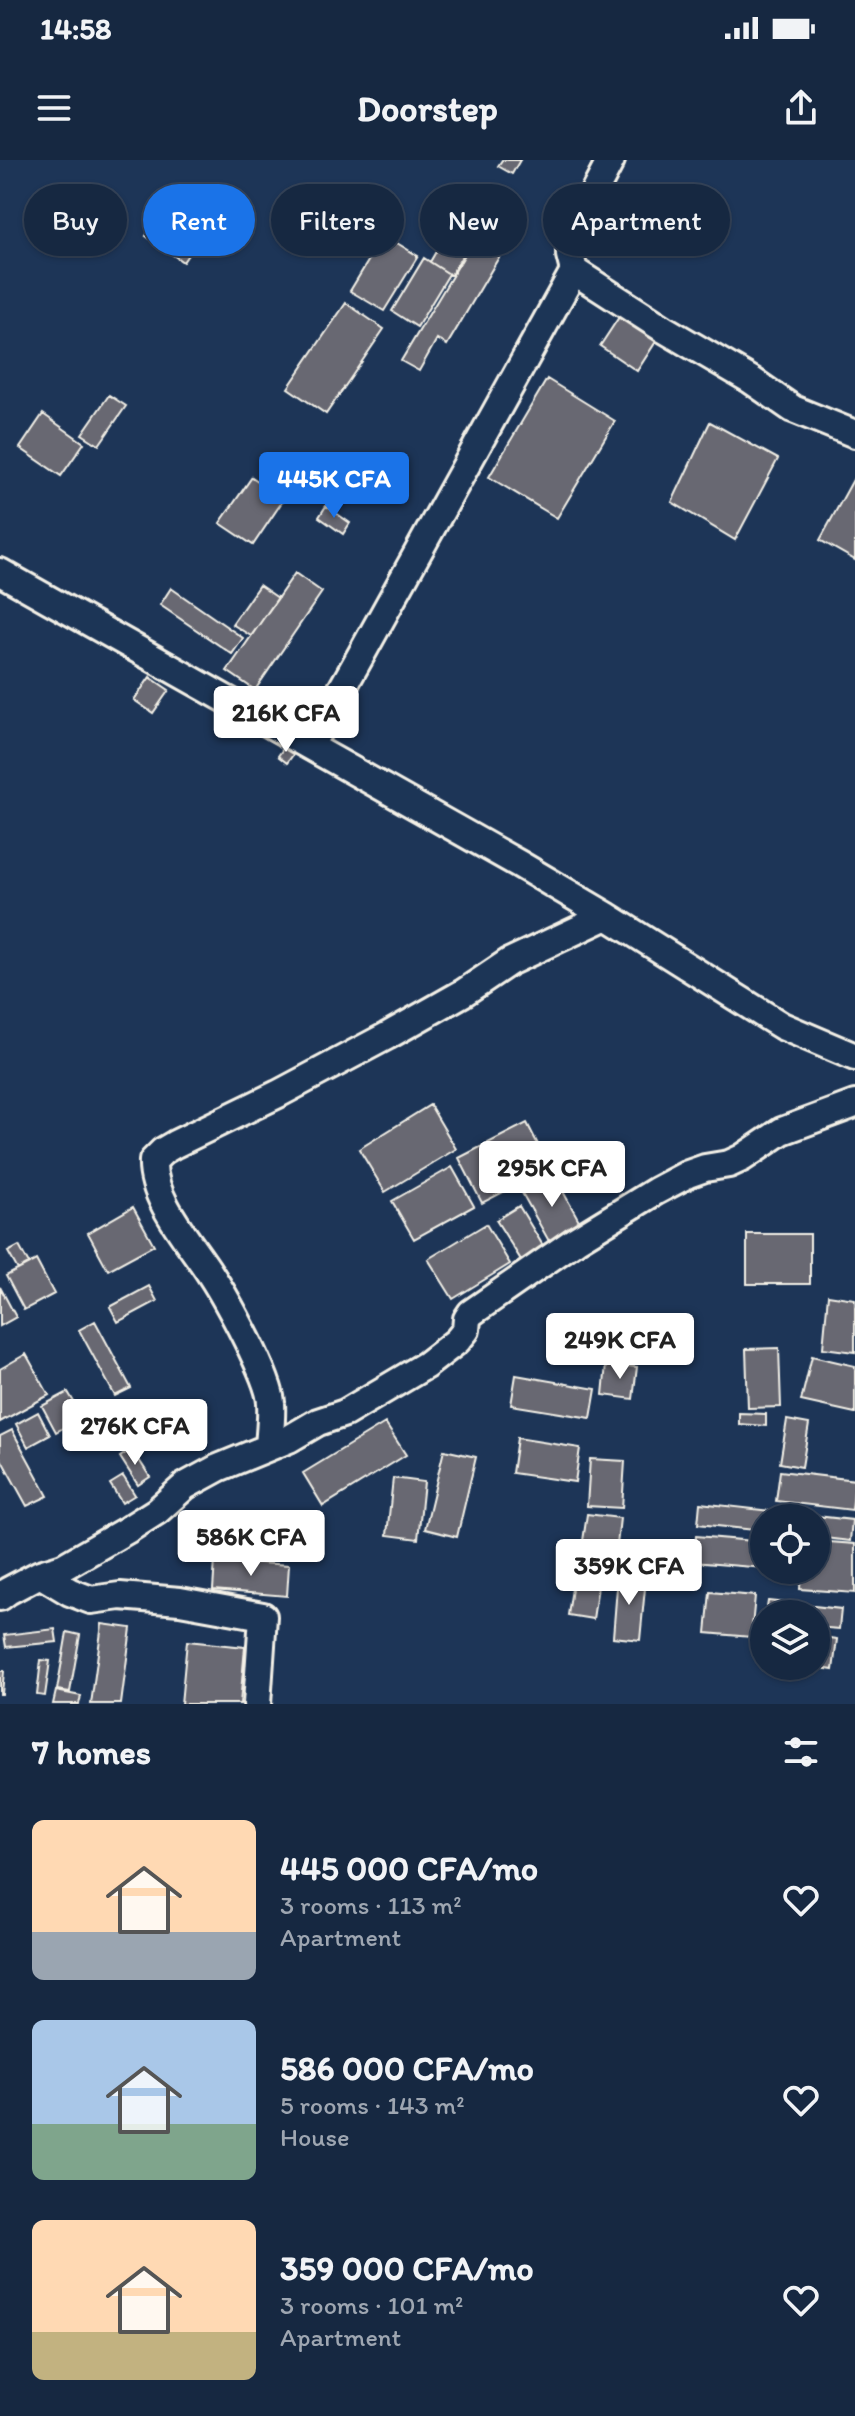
<!DOCTYPE html>
<html lang="en">
<head>
<meta charset="utf-8">
<style>
  :root { --surface:#162841; --page:#23344c; --text:#f1f3f6; --muted:#9ea6b1; --line:#35445a; --accent:#1a73e8 }
  body { margin:0; font-family:Itim,sans-serif; background:var(--page); color:var(--text); height:100vh; display:flex; flex-direction:column; font-size:30px; white-space:nowrap }
  * { box-sizing:border-box; margin:0 }
  p { font-size:26px; color:var(--muted) }
  .icon { flex:none; width:44px; height:44px; fill:none; stroke:currentColor; stroke-width:2; stroke-linecap:round; stroke-linejoin:round }
  .map { position:relative; height:1544px; overflow:hidden }
  .panel { display:flex; flex-direction:column; background:var(--surface); flex:1 }
  .panel>* { flex:none }
  .banner { position:absolute; left:24px; top:24px; width:808px; height:72px; display:flex; gap:16px }
  .tools { position:absolute; left:750px; top:1344px; display:grid; gap:16px }
  .tools a { display:grid; place-items:center; width:80px; height:80px; border-radius:50%; background:var(--surface); box-shadow:0 2px 6px #0004,0 0 0 2px var(--line); font-size:40px }
  .price { position:absolute; translate:-50% -68px; padding:0 18px; border-radius:8px; background:#fff; color:#222; font-size:26px; line-height:52px; filter:drop-shadow(0 2px 4px #0008) }
  .price::after { content:''; position:absolute; left:50%; top:48px; width:24px; height:18px; margin-left:-12px; background:inherit; clip-path:polygon(0 0,100% 0,50% 100%) }
  .price.current { background:var(--accent); color:#fff }
  ul { padding:0; list-style:none }
  li { display:flex; align-items:center; gap:24px; height:200px; padding:0 32px }
  li span { display:grid; place-items:center; flex:none; width:224px; height:160px; border-radius:12px; color:#555 }
  li>.icon { margin-inline-start:auto }
  span .icon { width:96px; height:96px; fill:#fffc; stroke-width:1 }
  li b { font-size:34px }
  h2 { display:flex; justify-content:space-between; align-items:center; height:96px; padding:0 32px; font-size:34px }
  .chip { padding:0 28px; border-radius:36px; background:var(--surface); box-shadow:0 2px 6px #0004,0 0 0 2px var(--line); font-size:28px; line-height:72px }
  .chip.current { background:var(--accent); color:#fff }
  .status { display:flex; justify-content:space-between; align-items:center; height:56px; padding:0 40px; background:var(--surface); direction:ltr }
  .status svg { height:22px; fill:currentColor }
  header { display:flex; justify-content:space-between; align-items:center; height:104px; padding:0 32px; background:var(--surface); font-size:36px; font-weight:800 }
  .map>svg:first-child { display:block }
  .building { fill:#686872; stroke:#f4f1e8; stroke-width:2 }
  .lines { fill:none; stroke-linecap:round; stroke-linejoin:round }
  .minor-casing { stroke:#f4f1e8; stroke-width:32 }
  .minor { stroke:#1d3557; stroke-width:26 }
</style>
</head>
<body>
<div class="status"><b>14:58</b><svg viewBox="0 0 49 12"><path d="M0 12V9h3v3zM5 12V6h3v6zM10 12V3h3v9zM15 12V0h3v12zM26 1h20v11H26zM47 4h2v5h-2z"/></svg></div>
<header><svg class="icon" aria-label="menu" viewBox="0 0 24 24"><path d="M4 6h16M4 12h16M4 18h16"/></svg>Doorstep<svg class="icon" aria-label="share" viewBox="0 0 24 24"><path d="M12 15V3M7 8l5-5 5 5M5 13v7h14v-7"/></svg></header>
<div class="map">
<svg width="855" height="1544" viewBox="0 0 855 1544">
  <rect width="100%" height="100%" fill="#1d3557"/>
  <filter id="ink" filterUnits="userSpaceOnUse"><feTurbulence type="fractalNoise" baseFrequency=".0125" numOctaves="2"/><feDisplacementMap in="SourceGraphic" scale="16" xChannelSelector="R" yChannelSelector="G"/><feConvolveMatrix kernelMatrix="1 2 1 2 8 2 1 2 1" color-interpolation-filters="sRGB"/></filter>
  <g filter="url(#ink)">
    <path class="building" d="M502 0H520L512 14 498 6Z
      M180 27 217 52 183 102 146 76Z
      M448 71 469 84 451 115 430 102Z
      M384 75 418 96 384 151 350 131Z
      M476 76 502 92 447 185 437 179 419 211 401 201Z
      M424 98 449 114 417 167 392 151Z
      M346 143 384 169 326 254 288 228Z
      M627 145 664 169 637 211 600 186Z
      M547 219 615 261 557 358 489 317Z
      M109 235 126 246 99 285 82 274Z
      M43 254 84 283 61 316 20 288Z
      M710 262 778 299 735 380 672 342Z
      M855 316V400L820 380Z
      M252 317 284 339 253 385 220 363Z
      M326 346 350 363 343 374 319 357Z
      M295 413 322 432 255 530 227 511Z
      M259 425 278 438 251 476 232 464Z
      M171 428 243 478 232 494 160 445Z
      M150 517 169 530 153 553 134 540Z
      M285 586 295 592 287 603 278 596Z
      M430 945 456 989 385 1032 359 989Z
      M527 963 550 1008 482 1043 459 998Z
      M452 1007 474 1046 414 1079 392 1041Z
      M554 1015 582 1066 550 1083 522 1033Z
      M519 1046 545 1089 523 1103 496 1060Z
      M133 1047 154 1085 108 1110 88 1073Z
      M486 1064 510 1104 453 1139 428 1099Z
      M747 1074H810V1124H747Z
      M19 1086 29 1104 18 1110 8 1092Z
      M36 1100 54 1134 24 1150 6 1116Z
      M149 1126 157 1141 118 1162 110 1147Z
      M0 1127 16 1157 0 1166Z
      M828 1135 855 1139V1192L823 1188Z
      M95 1161 131 1228 115 1236 79 1170Z
      M779 1188 781 1247 748 1248 746 1189Z
      M26 1194 49 1235 0 1262V1209Z
      M812 1196 855 1206V1253L801 1241Z
      M606 1204 637 1207 633 1239 603 1235Z
      M516 1215 596 1229 591 1258 511 1245Z
      M68 1232 83 1257 56 1272 42 1246Z
      M38 1252 50 1275 28 1287 16 1264Z
      M739 1253 766 1254V1266L739 1264Z
      M787 1260 809 1264 802 1307 780 1303Z
      M385 1263 406 1295 323 1346 303 1313Z
      M12 1270 48 1336 27 1346 0 1297V1276Z
      M517 1278 580 1288 575 1322 512 1313Z
      M132 1289 150 1317 138 1325 120 1297Z
      M444 1290 476 1297 457 1377 425 1369Z
      M590 1299 625 1301 622 1348 587 1346Z
      M780 1311 855 1320 852 1350 776 1341Z
      M123 1316 135 1335 122 1343 110 1324Z
      M393 1318 424 1322 418 1379 387 1375Z
      M700 1343 852 1360 850 1381 816 1377V1358H764V1371L698 1364Z
      M587 1354 620 1358 617 1385 583 1381Z
      M696 1376 764 1382V1408L693 1402Z
      M816 1381 855 1384V1433L800 1429 801 1410H816Z
      M215 1400 289 1405 287 1436 213 1430Z
      M574 1415 599 1419 593 1459 568 1455Z
      M618 1415 646 1418 640 1480 613 1477Z
      M710 1432 755 1436 751 1477 706 1473Z
      M768 1441 841 1449 839 1469 816 1467V1454H766Z
      M102 1464 131 1468 121 1544H91Z
      M761 1467 764 1468V1500L756 1498Z
      M55 1469 57 1482 6 1487 4 1475Z
      M67 1472 80 1475 70 1532 57 1530Z
      M816 1476 837 1479 833 1510 809 1506H816Z
      M187 1481 245 1487 240 1544H181Z
      M41 1500 50 1501 45 1536 37 1535Z
      M0 1511H4L2 1534H0Z
      M56 1531 81 1536 79 1544H53Z"/>
    <g class="lines">
      <g class="minor-casing">
        <path id="minor" d="M574 111 664 169 751 220 793 249 855 274
          M0 412 519 704 607 756 782 866 855 897
          M310 585 356 504 574 111 570 95V78L611 0
          M269 1286C270 1272 272 1257 271 1243 270 1218 226 1138 211 1115 191 1083 151 1040 153 1001L163 991 175 984 278 934 387 876 463 833 509 802 607 756
          M40 1414 70 1432 91 1440 120 1436 180 1441 263 1456 257 1544
          M0 1437 8 1431 40 1414 63 1407 127 1370 157 1351 185 1326 218 1308 289 1279 318 1262 345 1253 426 1205 457 1181 466 1170 467 1159 471 1153 576 1080 656 1031 688 1014 705 1008 729 1004 742 998 782 971 855 944"/>
      </g>
      <use href="#minor" class="minor"/>
    </g>
  </g>
</svg>
<div class="tools">
<a><svg class="icon" aria-label="locate" viewBox="0 0 24 24"><circle cx="12" cy="12" r="6"/><path d="M12 2v4M12 18v4M2 12h4M18 12h4"/></svg></a>
<a><svg class="icon" aria-label="layers" viewBox="0 0 24 24"><path d="M12 4l9 5-9 5-9-5zM3 14l9 5 9-5"/></svg></a>
</div>
<b class="price current" style="left:334px;top:360px">445K CFA</b>
<b class="price" style="left:286px;top:594px">216K CFA</b>
<b class="price" style="left:552px;top:1049px">295K CFA</b>
<b class="price" style="left:620px;top:1221px">249K CFA</b>
<b class="price" style="left:135px;top:1307px">276K CFA</b>
<b class="price" style="left:251px;top:1418px">586K CFA</b>
<b class="price" style="left:629px;top:1447px">359K CFA</b>
<div class="banner">
<a class="chip">Buy</a>
<a class="chip current">Rent</a>
<a class="chip">Filters</a>
<a class="chip">New</a>
<a class="chip">Apartment</a>
</div>
</div>
<section class="panel">
<h2>7 homes<svg class="icon" aria-label="filters" viewBox="0 0 24 24"><path d="M4 7h16M4 17h16"/><circle cx="9" cy="7" r="2"/><circle cx="15" cy="17" r="2"/></svg></h2>
<ul>
<li><span style="background:linear-gradient(#ffd9b3 70%,#9aa5b1 0)"><svg class="icon" aria-label="home" viewBox="0 0 24 24"><path d="M3 11l9-7 9 7M6 9v11h12V9"/></svg></span><div><b>445 000 CFA/mo</b><p>3 rooms · 113 m²</p><p>Apartment</p></div><svg class="icon" aria-label="heart" viewBox="0 0 24 24"><path d="M12 20l-8-8c-3-5 5-10 8-4 3-6 11-1 8 4z"/></svg></li>
<li><span style="background:linear-gradient(#a9c7e8 65%,#7fa58c 0)"><svg class="icon" aria-label="home" viewBox="0 0 24 24"><path d="M3 11l9-7 9 7M6 9v11h12V9"/></svg></span><div><b>586 000 CFA/mo</b><p>5 rooms · 143 m²</p><p>House</p></div><svg class="icon" aria-label="heart" viewBox="0 0 24 24"><path d="M12 20l-8-8c-3-5 5-10 8-4 3-6 11-1 8 4z"/></svg></li>
<li><span style="background:linear-gradient(#ffd9b3 70%,#c2b280 0)"><svg class="icon" aria-label="home" viewBox="0 0 24 24"><path d="M3 11l9-7 9 7M6 9v11h12V9"/></svg></span><div><b>359 000 CFA/mo</b><p>3 rooms · 101 m²</p><p>Apartment</p></div><svg class="icon" aria-label="heart" viewBox="0 0 24 24"><path d="M12 20l-8-8c-3-5 5-10 8-4 3-6 11-1 8 4z"/></svg></li>
</ul>
</section>
</body>
</html>
